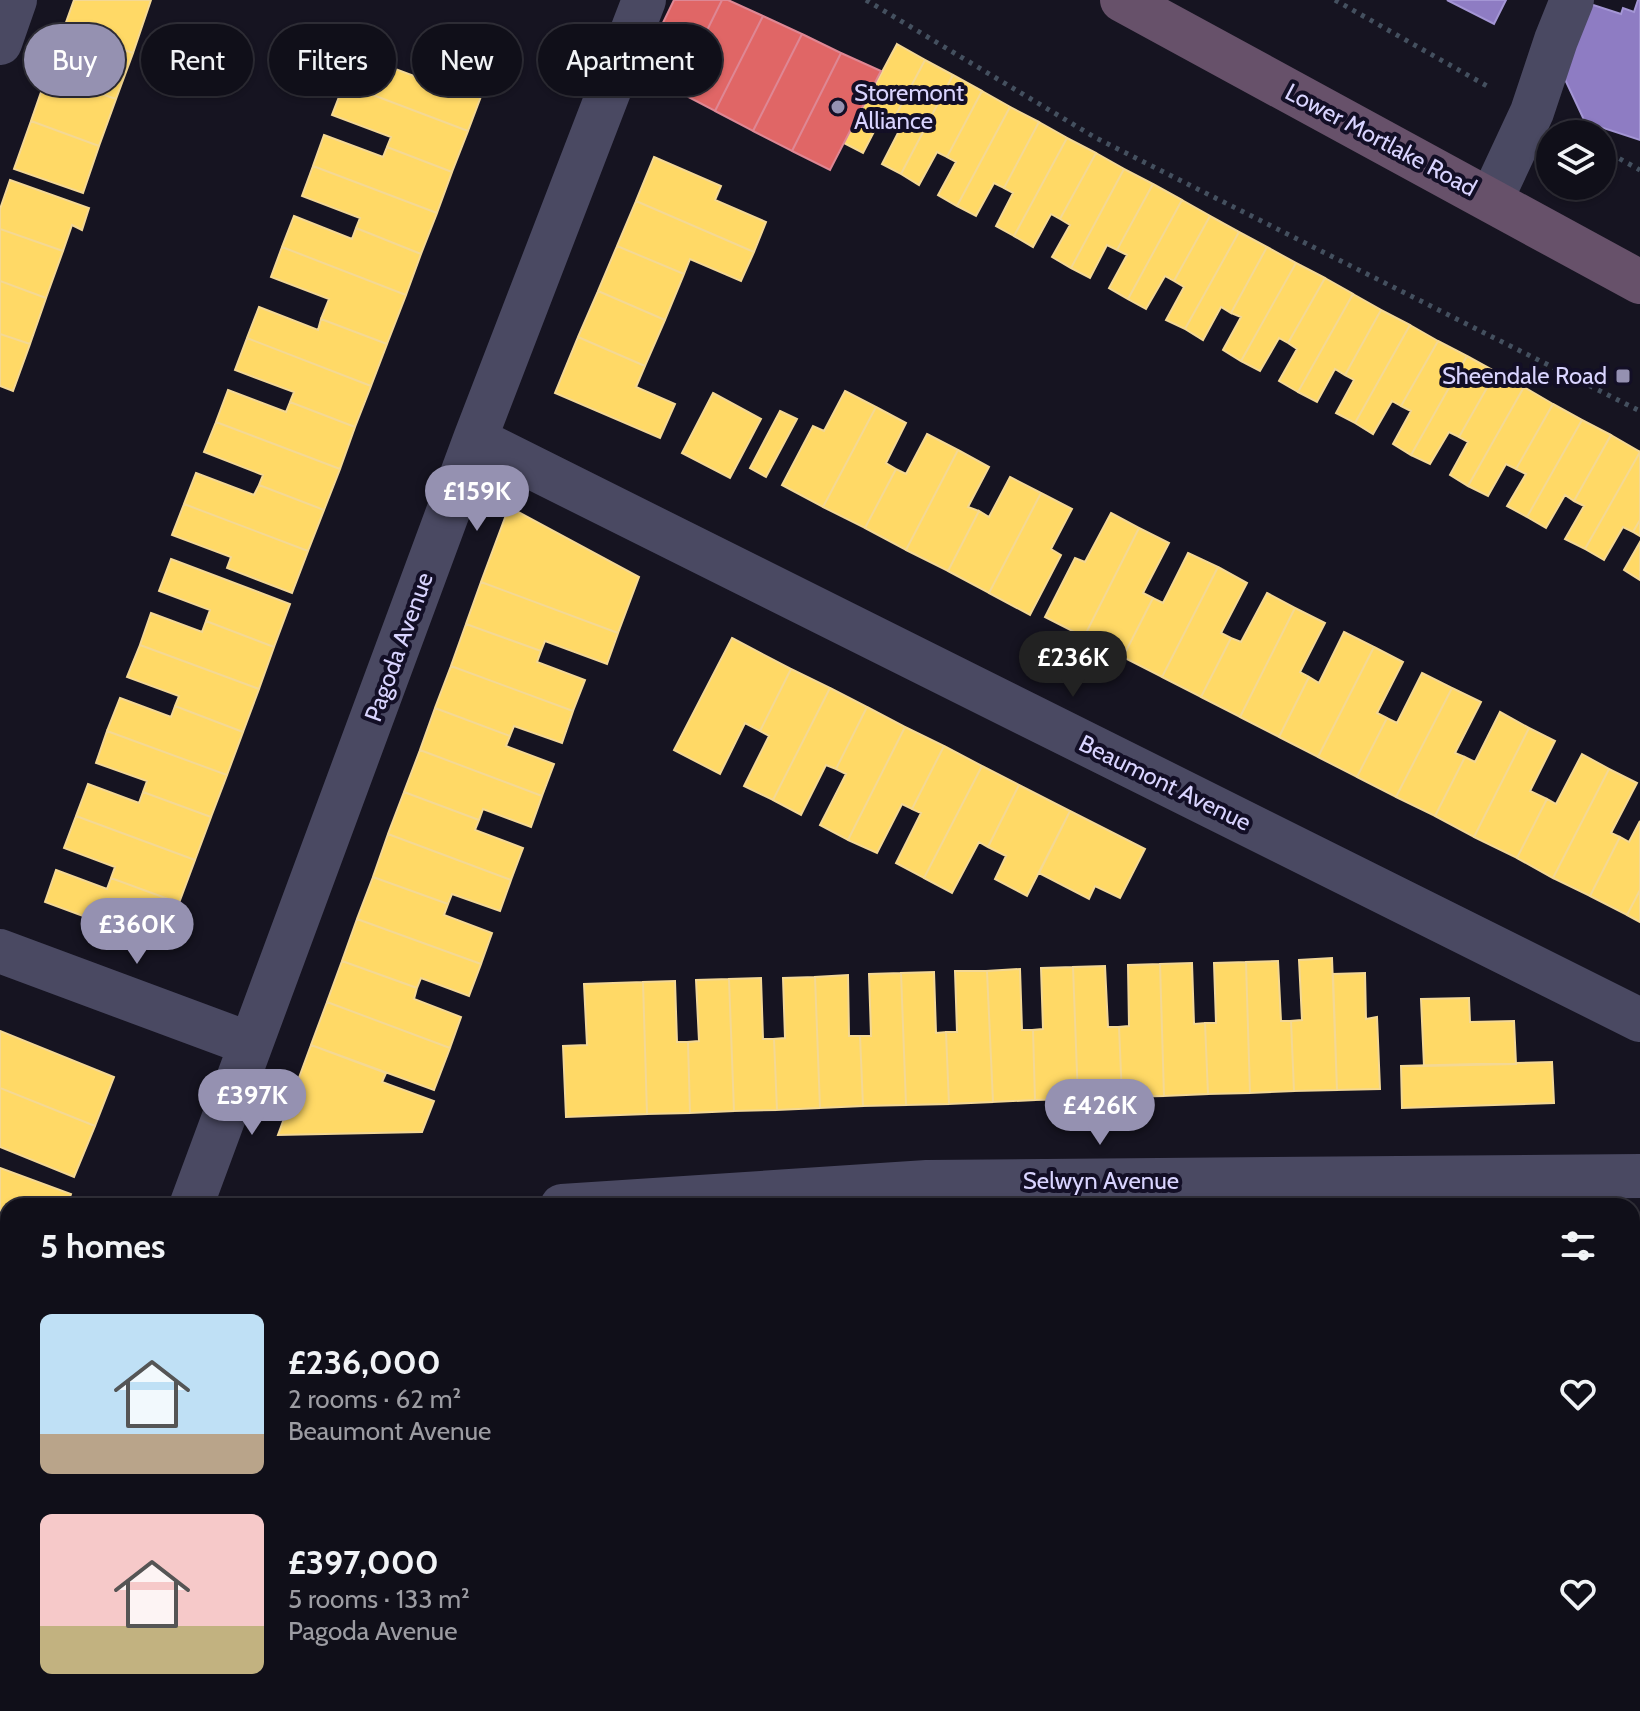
<!DOCTYPE html>
<html lang="en">
<head>
<meta charset="utf-8">
<style>
  :root { --surface:#100f19; --page:#1e1d26; --text:#f1f3f6; --muted:#9c9ca2; --line:#302f38; --accent:#9591b1 }
  body { margin:0; font-family:Cabin,sans-serif; background:var(--page); color:var(--text); height:100vh; display:flex; flex-direction:column; font-size:30px; white-space:nowrap }
  * { box-sizing:border-box; margin:0 }
  p { font-size:26px; color:var(--muted) }
  .icon { flex:none; width:44px; height:44px; fill:none; stroke:currentColor; stroke-width:2; stroke-linecap:round; stroke-linejoin:round }
  .map { position:relative; flex:1; overflow:hidden }
  .details { position:absolute; left:0px; top:1198px; width:1640px; height:514px; display:flex; flex-direction:column; background:var(--surface); border-radius:24px 24px 0 0; box-shadow:0 2px 6px #0004,0 0 0 2px var(--line) }
  .details>* { flex:none }
  .top-card { position:absolute; left:24px; top:24px; width:800px; height:72px; display:flex; gap:16px }
  .buttons { position:absolute; left:1536px; top:120px; display:grid; gap:16px }
  .buttons a { display:grid; place-items:center; width:80px; height:80px; border-radius:50%; background:var(--surface); box-shadow:0 2px 6px #0004,0 0 0 2px var(--line); font-size:40px }
  .price { position:absolute; translate:-50% -68px; padding:0 18px; border-radius:28px; background:var(--accent); color:#fff; font-size:26px; line-height:52px; filter:drop-shadow(0 2px 4px #0008) }
  .price::after { content:''; position:absolute; left:50%; top:48px; width:24px; height:18px; margin-left:-12px; background:inherit; clip-path:polygon(0 0,100% 0,50% 100%) }
  .price.current { background:#222; color:#fff }
  ul { padding:0; list-style:none }
  li { display:flex; align-items:center; gap:24px; height:200px; padding:0 40px }
  li span { display:grid; place-items:center; flex:none; width:224px; height:160px; border-radius:12px; color:#555 }
  li>.icon { margin-inline-start:auto }
  span .icon { width:96px; height:96px; fill:#fffc; stroke-width:1 }
  li b { font-size:34px }
  h2 { display:flex; justify-content:space-between; align-items:center; height:96px; padding:0 40px; font-size:34px }
  .chip { padding:0 28px; border-radius:36px; background:var(--surface); box-shadow:0 2px 6px #0004,0 0 0 2px var(--line); font-size:28px; line-height:72px }
  .chip.current { background:var(--accent); color:#fff }
  .map>svg:first-child { display:block }
  .homes { fill:#ffd966; stroke:#f4d894; stroke-width:2 }
  .shops { fill:#e06666; stroke:#de8794; stroke-width:2 }
  .offices { fill:#8e7cc3; stroke:#a496d5; stroke-width:2 }
  .public { fill:#76a5af; stroke:#94b3c7; stroke-width:2 }
  .lines { fill:none; stroke-linecap:round; stroke-linejoin:round }
  .path { stroke:#44505f; stroke-width:5; stroke-dasharray:4 6; stroke-linecap:butt }
  .minor { stroke:#4a4962; stroke-width:44 }
  .highway { stroke:#67516a; stroke-width:44 }
  .poi-dot { fill:#9591b1; stroke:#130f26; stroke-width:3 }
  .labels { text-anchor:middle; stroke-width:8; stroke-linejoin:round; paint-order:stroke }
  .poi-label { font-size:24px; fill:#d9d4ff; stroke:#130f26; text-anchor:start }
  .street-label { font-size:24px; fill:#d9d4ff; stroke:#130f26 }
</style>
</head>
<body>
<div class="map">
<svg width="1640" height="1711" viewBox="0 0 1640 1711">
  <rect width="100%" height="100%" fill="#161421"/>
  <path class="homes" d="M74 0H151L133 53 64 28Z
    M64 28 133 53 116 99 47 75Z
    M897 44 925 60 890 126 880 120 863 153 844 143Z
    M355 54 414 76 418 65 483 91 468 131 344 84Z
    M925 60 953 75 901 174 882 164 899 131 890 126Z
    M47 75 116 99 99 146 31 121Z
    M953 75 982 91 947 157 937 152 919 185 901 174Z
    M344 84 468 131 452 172 387 147 391 137 332 115Z
    M982 91 1010 107 957 206 938 195 956 162 947 157Z
    M1010 107 1039 122 1004 188 994 183 976 216 957 206Z
    M31 121 99 146 83 193 14 169Z
    M1039 122 1067 138 1014 236 996 226 1013 193 1004 188Z
    M324 135 383 157 387 147 452 172 437 213 313 166Z
    M1067 138 1096 153 1060 219 1051 214 1033 247 1014 236Z
    M1096 153 1124 169 1071 268 1052 257 1070 225 1060 219Z
    M654 157 721 186 715 200 766 222 754 252 636 201Z
    M313 166 437 213 421 254 356 228 360 218 302 196Z
    M1124 169 1153 184 1117 250 1107 245 1090 278 1071 268Z
    M10 180 89 208 82 230 72 225 63 251 0 229V209Z
    M1153 184 1182 200 1128 299 1109 288 1127 255 1117 250Z
    M1182 200 1210 216 1174 281 1165 276 1146 309 1128 299Z
    M636 201 754 252 741 281 690 259 684 274 617 246Z
    M294 216 352 239 356 228 421 254 406 295 282 247Z
    M1210 216 1239 232 1185 329 1166 320 1184 287 1174 281Z
    M0 229 63 251 46 298 0 281Z
    M1239 232 1267 247 1231 313 1221 307 1203 340 1185 329Z
    M617 246 684 274 665 320 598 291Z
    M282 247 406 295 387 344 321 319 329 299 271 277Z
    M1267 247 1296 263 1241 361 1223 350 1241 317 1231 313Z
    M1296 263 1325 278 1288 343 1279 338 1260 371 1241 361Z
    M1325 278 1353 294 1298 392 1279 381 1297 349 1288 343Z
    M0 281 46 298 30 344 0 334Z
    M598 291 665 320 645 366 578 337Z
    M1353 294 1381 310 1345 375 1335 369 1317 402 1298 392Z
    M259 307 318 330 321 319 387 344 371 386 247 338Z
    M1381 310 1410 325 1355 423 1336 413 1354 380 1345 375Z
    M1410 325 1438 341 1401 406 1392 401 1373 434 1355 423Z
    M0 334 30 344 13 391 0 386Z
    M578 337 645 366 636 387 675 404 660 438 555 393Z
    M247 338 371 386 355 427 290 402 294 392 235 370Z
    M1438 341 1467 356 1411 455 1393 444 1411 411 1401 406Z
    M1467 356 1496 372 1459 437 1449 432 1430 464 1411 455Z
    M1496 372 1524 387 1468 486 1450 475 1468 442 1459 437Z
    M1524 387 1553 404 1516 469 1506 464 1488 496 1468 486Z
    M228 390 286 412 290 402 355 427 340 469 216 422Z
    M845 391 876 407 823 507 782 485 813 426 824 431Z
    M713 393 761 419 730 478 682 453Z
    M1553 404 1582 420 1527 517 1507 506 1526 474 1516 469Z
    M876 407 906 423 886 463 896 469 865 528 823 507Z
    M780 411 797 419 766 477 750 468Z
    M1582 420 1611 435 1574 501 1565 495 1546 528 1527 517Z
    M216 422 340 469 324 510 259 485 263 475 204 452Z
    M927 434 958 450 906 550 865 528 896 469 906 474Z
    M1611 435 1640 452 1585 549 1565 539 1584 506 1574 501Z
    M958 450 989 467 968 507 979 511 948 571 906 550Z
    M1640 452V520L1633 532 1623 527 1604 560 1585 549Z
    M196 473 254 495 259 485 324 510 308 551 184 504Z
    M1010 477 1041 493 989 593 948 571 979 511 989 517Z
    M1041 493 1072 509 1051 549 1061 555 1030 615 989 593Z
    M184 504 308 551 292 593 227 568 231 557 172 535Z
    M509 507 639 577 618 633 481 582Z
    M1111 513 1139 528 1084 637 1045 617 1075 558 1085 562Z
    M1640 520V536L1633 532Z
    M1139 528 1169 543 1143 593 1153 598 1123 657 1084 637Z
    M1640 542V580L1624 570Z
    M1188 553 1218 567 1162 677 1123 657 1153 598 1163 603Z
    M171 559 290 604 274 647 206 621 210 610 159 591Z
    M1218 567 1247 583 1221 633 1231 638 1201 697 1162 677Z
    M481 582 618 633 607 664 545 641 541 651 466 624Z
    M1267 593 1295 608 1240 717 1201 697 1231 638 1241 642Z
    M1295 608 1325 623 1300 672 1309 677 1279 737 1240 717Z
    M151 613 202 632 206 621 274 647 259 689 140 645Z
    M466 624 541 651 537 662 585 680 573 711 451 666Z
    M1344 632 1374 647 1318 757 1279 737 1309 677 1319 683Z
    M732 638 791 669 760 731 745 723 720 774 674 750Z
    M140 645 259 689 243 732 175 706 179 696 127 677Z
    M1374 647 1403 662 1377 713 1387 718 1357 777 1318 757Z
    M451 666 573 711 562 743 514 726 510 736 435 708Z
    M791 669 830 688 773 800 744 786 769 736 760 731Z
    M1422 673 1452 688 1396 797 1357 777 1387 718 1397 723Z
    M830 688 867 707 836 769 826 765 801 815 773 800Z
    M1452 688 1481 702 1455 753 1465 757 1435 816 1396 797Z
    M120 698 171 717 175 706 243 732 227 775 107 731Z
    M867 707 905 727 848 840 820 825 846 774 836 769Z
    M435 708 510 736 506 746 554 764 542 796 420 750Z
    M1500 712 1529 728 1474 837 1435 816 1465 757 1475 762Z
    M905 727 944 746 912 809 902 804 877 853 848 840Z
    M1529 728 1555 741 1530 791 1547 799 1517 858 1474 837Z
    M107 731 227 775 211 817 143 792 147 781 96 763Z
    M944 746 982 766 924 878 896 863 921 813 912 809Z
    M420 750 542 796 531 827 483 809 479 820 404 792Z
    M1582 754 1609 769 1553 878 1517 858 1547 799 1556 804Z
    M982 766 1019 785 988 847 979 842 952 893 924 878Z
    M1609 769 1637 783 1611 833 1620 837 1590 896 1553 878Z
    M88 784 139 803 143 792 211 817 195 860 76 816Z
    M1019 785 1070 811 1027 896 995 879 1006 856 988 847Z
    M404 792 479 820 475 830 523 848 511 880 388 834Z
    M1070 811 1145 849 1120 898 1095 886 1089 899 1039 873Z
    M76 816 195 860 179 903 111 878 115 867 64 848Z
    M1640 821V890L1627 915 1590 896 1620 837 1629 842Z
    M388 834 511 880 500 911 452 894 448 904 373 877Z
    M56 870 107 889 111 878 179 903 164 946 45 902Z
    M373 877 448 904 444 915 492 933 481 964 357 919Z
    M1640 890V922L1627 915Z
    M357 919 481 964 469 996 421 978 417 988 342 961Z
    M1332 958 1337 1090 1294 1091 1291 1021 1302 1020 1299 960Z
    M342 961 417 988 414 999 461 1017 450 1048 327 1002Z
    M1278 961 1281 1021H1291L1294 1091 1250 1093 1246 962Z
    M1246 962 1250 1093 1208 1094 1205 1023H1216L1214 963Z
    M1192 963 1194 1024 1205 1023 1208 1094 1164 1096 1160 964Z
    M1160 964 1164 1096 1122 1097 1119 1027 1129 1026 1128 965Z
    M1105 966 1108 1027H1119L1122 1097 1078 1099 1073 967Z
    M1073 967 1078 1099 1035 1100 1033 1030 1043 1029 1041 968Z
    M1020 969 1022 1030H1033L1035 1100 993 1102 987 971Z
    M955 971H987L993 1102 949 1104 946 1032H957Z
    M934 972 936 1033 946 1032 949 1104 906 1105 901 973Z
    M901 973 906 1105 863 1106 860 1036H871L869 974Z
    M1365 973 1366 1019 1377 1017 1380 1089 1337 1090 1333 974Z
    M848 975 849 1036H860L863 1106 820 1108 815 977Z
    M815 977 820 1108 777 1110 774 1039 785 1038 783 978Z
    M761 978 763 1039H774L777 1110 734 1111 729 979Z
    M729 979 734 1111 690 1113 688 1042 699 1041 696 980Z
    M675 981 677 1042H688L690 1113 647 1114 643 982Z
    M643 982 647 1114 566 1117 563 1046 587 1045 584 984Z
    M1469 998 1470 1022 1514 1021 1516 1064 1424 1066 1421 999Z
    M327 1002 450 1048 434 1090 311 1045Z
    M0 1031 114 1077 95 1126 0 1088Z
    M311 1045 386 1073 382 1082 434 1101 422 1132 278 1135Z
    M1552 1062 1554 1103 1402 1108 1401 1066Z
    M0 1088 95 1126 74 1177 0 1147Z
    M0 1168 71 1194 67 1206H8V1225L0 1222Z
    M0 1222 8 1225V1278L0 1275Z
    M1632 1224H1640V1366H1632Z
    M0 1302 8 1305V1358L0 1355Z
    M0 1355 8 1358V1369L0 1391Z"/>
  <path class="shops" d="M674 0H722L677 91 639 72Z
    M722 0H728L763 16 715 111 677 91Z
    M763 16 802 34 753 131 715 111Z
    M802 34 841 53 792 151 753 131Z
    M841 53 881 71 830 170 792 151Z"/>
  <path class="offices" d="M1447 0H1506L1494 24Z
    M1638 0H1640V140L1585 122 1561 71 1584 2 1621 14 1623 8 1634 12Z"/>
  <path class="public" d="M1273 1704H1428L1429 1711H1273Z"/>
  <g class="lines">
    <path class="path" d="M866 0 1096 138 1640 411
      M1335 0 1487 86
      M1602 149 1640 170"/>
    <path class="minor" d="M0 43 15 0
      M1491 200 1532 112 1556 40 1572 0
      M475 439 1640 1020
      M0 951 250 1044
      M191 1206 475 439 644 0
      M562 1206 927 1182 1640 1176
      M1452 1704 1453 1711
      M19 1711 21 1704"/>
    <path class="highway" d="M1122 0 1640 282"/>
  </g>
  <g class="poi-dot">
    <circle cx="838" cy="107" r="8"/>
    <rect x="1615" y="368" width="16" height="16" rx="4"/>
  </g>
  <g class="labels">
    <g class="poi-label">
      <text x="854" y="101">Storemont<tspan x="854" dy="28">Alliance</tspan></text>
      <text x="1607" y="384" text-anchor="end">Sheendale Road</text>
    </g>
    <g class="street-label">
      <text transform="translate(1381 140) rotate(28)" y="8">Lower Mortlake Road</text>
      <text transform="translate(399 647) rotate(-70)" y="8">Pagoda Avenue</text>
      <text transform="translate(1165 783) rotate(26)" y="8">Beaumont Avenue</text>
      <text x="1101" y="1189">Selwyn Avenue</text>
    </g>
  </g>
</svg>
<div class="buttons">
<a><svg class="icon" aria-label="layers" viewBox="0 0 24 24"><path d="M12 4l9 5-9 5-9-5zM3 14l9 5 9-5"/></svg></a>
</div>
<b class="price" style="left:477px;top:533px">£159K</b>
<b class="price current" style="left:1073px;top:699px">£236K</b>
<b class="price" style="left:137px;top:966px">£360K</b>
<b class="price" style="left:252px;top:1137px">£397K</b>
<b class="price" style="left:1100px;top:1147px">£426K</b>
<div class="top-card">
<a class="chip current">Buy</a>
<a class="chip">Rent</a>
<a class="chip">Filters</a>
<a class="chip">New</a>
<a class="chip">Apartment</a>
</div>
<section class="details">
<h2>5 homes<svg class="icon" aria-label="filters" viewBox="0 0 24 24"><path d="M4 7h16M4 17h16"/><circle cx="9" cy="7" r="2"/><circle cx="15" cy="17" r="2"/></svg></h2>
<ul>
<li><span style="background:linear-gradient(#bfe0f5 75%,#b9a48a 0)"><svg class="icon" aria-label="home" viewBox="0 0 24 24"><path d="M3 11l9-7 9 7M6 9v11h12V9"/></svg></span><div><b>£236,000</b><p>2 rooms · 62 m²</p><p>Beaumont Avenue</p></div><svg class="icon" aria-label="heart" viewBox="0 0 24 24"><path d="M12 20l-8-8c-3-5 5-10 8-4 3-6 11-1 8 4z"/></svg></li>
<li><span style="background:linear-gradient(#f6c9c9 70%,#c2b280 0)"><svg class="icon" aria-label="home" viewBox="0 0 24 24"><path d="M3 11l9-7 9 7M6 9v11h12V9"/></svg></span><div><b>£397,000</b><p>5 rooms · 133 m²</p><p>Pagoda Avenue</p></div><svg class="icon" aria-label="heart" viewBox="0 0 24 24"><path d="M12 20l-8-8c-3-5 5-10 8-4 3-6 11-1 8 4z"/></svg></li>
</ul>
</section>
</div>
</body>
</html>
